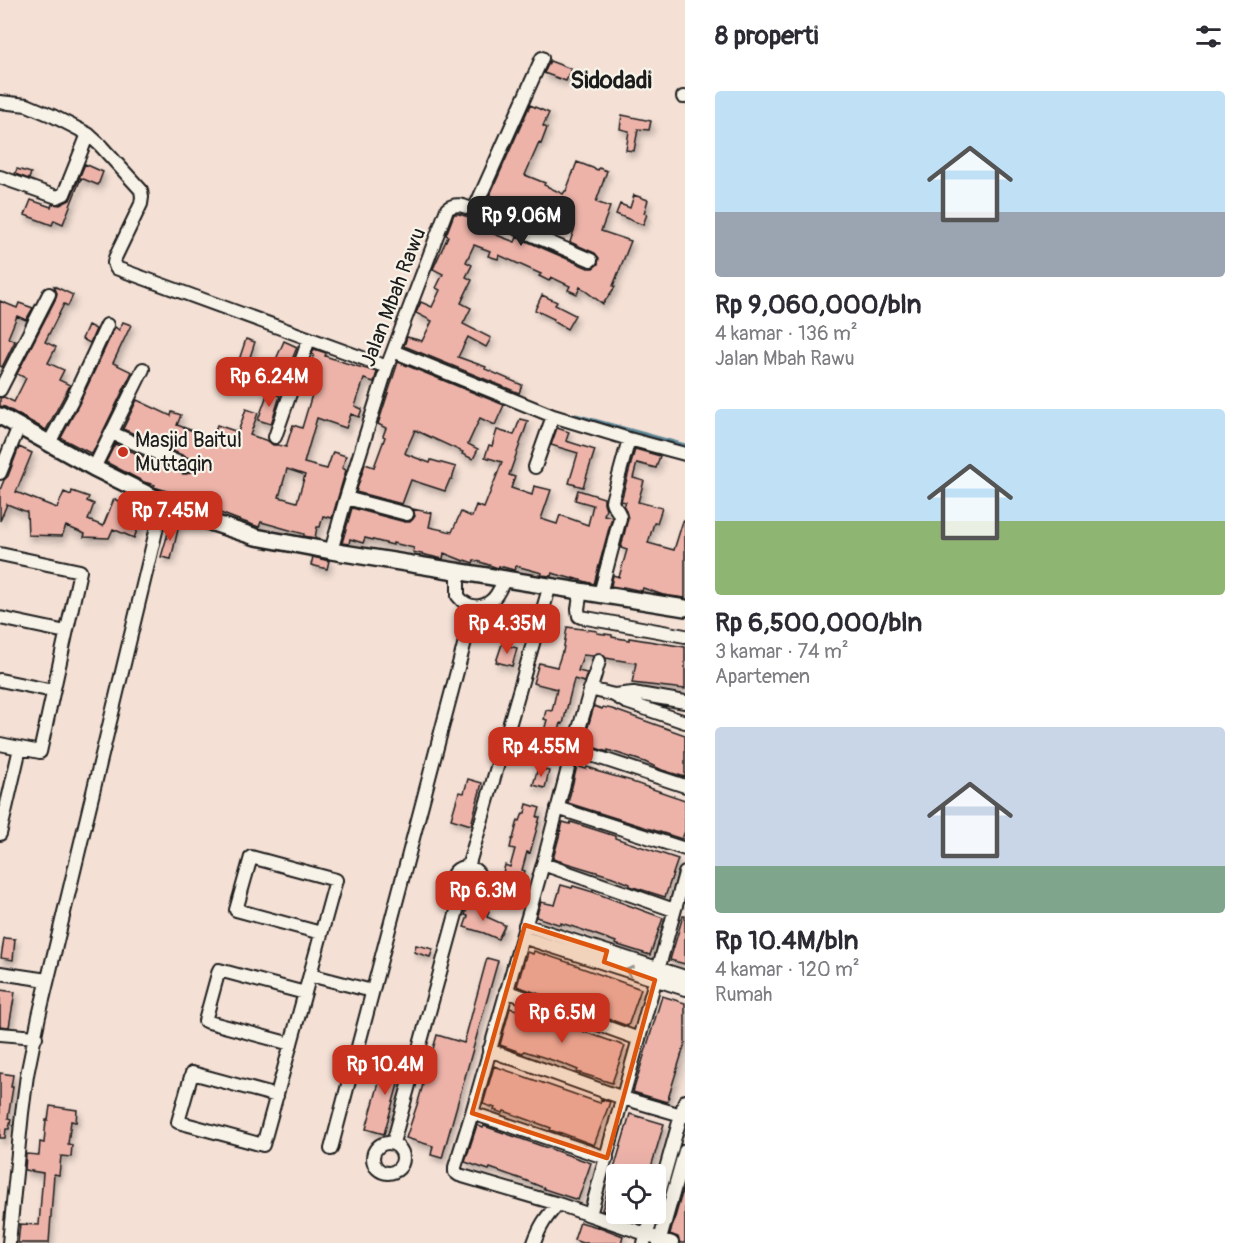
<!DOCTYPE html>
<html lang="id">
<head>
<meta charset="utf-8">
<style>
  :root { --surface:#fff; --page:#f2f2f3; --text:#2b2b33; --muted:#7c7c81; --accent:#c8321e }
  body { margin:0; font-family:Pangolin,sans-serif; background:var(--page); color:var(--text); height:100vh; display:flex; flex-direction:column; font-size:22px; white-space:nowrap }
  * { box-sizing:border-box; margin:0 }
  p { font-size:20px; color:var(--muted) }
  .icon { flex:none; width:33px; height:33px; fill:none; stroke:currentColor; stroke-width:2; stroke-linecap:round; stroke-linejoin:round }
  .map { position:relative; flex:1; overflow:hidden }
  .drawer { display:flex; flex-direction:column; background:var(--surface); width:570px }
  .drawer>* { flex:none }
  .fabs { position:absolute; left:606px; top:1164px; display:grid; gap:12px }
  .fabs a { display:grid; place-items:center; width:60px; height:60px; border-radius:6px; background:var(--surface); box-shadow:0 6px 24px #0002; font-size:30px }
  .price { position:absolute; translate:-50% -51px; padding:0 14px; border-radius:12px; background:var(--accent); color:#fff; font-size:20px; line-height:39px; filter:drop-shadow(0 2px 3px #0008) }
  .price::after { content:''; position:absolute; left:50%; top:36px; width:18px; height:14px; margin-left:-9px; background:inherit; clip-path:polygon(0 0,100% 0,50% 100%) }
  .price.selected { background:#222; color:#fff }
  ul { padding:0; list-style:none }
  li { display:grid; align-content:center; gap:12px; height:318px; padding:0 30px }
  li span { display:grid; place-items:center; height:186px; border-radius:6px; color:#555 }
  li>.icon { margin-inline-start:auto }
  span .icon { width:108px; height:108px; fill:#fffc; stroke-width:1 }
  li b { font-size:26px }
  h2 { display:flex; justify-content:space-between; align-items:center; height:72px; padding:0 30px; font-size:26px }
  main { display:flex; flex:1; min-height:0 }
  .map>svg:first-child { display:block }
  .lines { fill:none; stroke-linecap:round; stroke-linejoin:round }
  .stream { stroke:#5d8798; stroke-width:3 }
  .building { fill:#edb3a9; stroke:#1c1c1c; stroke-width:1.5; fill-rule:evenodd; filter:url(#shadow) }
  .minor-casing { stroke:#1c1c1c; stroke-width:16 }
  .tertiary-casing { stroke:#1c1c1c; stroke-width:20 }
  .minor { stroke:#f7f3e8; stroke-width:12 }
  .tertiary { stroke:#f7f3e8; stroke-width:15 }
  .oneway { stroke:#94928c }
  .marked { fill:#de560d; fill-opacity:0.2; stroke:#de560d; stroke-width:4.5; stroke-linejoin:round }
  .poi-dot { fill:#c8321e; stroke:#f7f3e8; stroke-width:2 }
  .labels { text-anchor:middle; stroke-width:4.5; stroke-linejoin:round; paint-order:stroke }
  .street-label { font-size:21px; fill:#1c1c1c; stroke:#f7f3e8 }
  .poi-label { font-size:21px; fill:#1c1c1c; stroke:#f7f3e8; text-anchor:start }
  .quarter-label { font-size:24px; font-weight:bold; fill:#1c1c1c; stroke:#f7f3e8 }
</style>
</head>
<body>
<main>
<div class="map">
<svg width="685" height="1243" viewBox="0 0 685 1243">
  <defs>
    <filter id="shadow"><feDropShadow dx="2.5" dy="4.5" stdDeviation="3" flood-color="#0004"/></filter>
  </defs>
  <rect width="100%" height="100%" fill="#f4e0d5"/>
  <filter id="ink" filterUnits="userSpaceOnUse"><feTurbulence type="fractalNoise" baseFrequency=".0167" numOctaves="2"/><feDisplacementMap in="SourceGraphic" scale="12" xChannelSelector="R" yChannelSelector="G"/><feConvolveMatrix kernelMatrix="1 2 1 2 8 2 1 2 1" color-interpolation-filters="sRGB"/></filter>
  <g filter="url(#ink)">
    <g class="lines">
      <path class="stream" d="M576 415 685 445"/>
    </g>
    <path class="building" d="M550 61 571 69 566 81 544 73Z
      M530 105 549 113 543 126 547 128 541 144 539 143 525 175 545 183 544 185 563 194 565 191H566L577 162 598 170 599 168 607 171 596 202 610 207 601 231 631 241 613 286 615 287 603 304 580 287 577 294 568 290 570 286 551 277 549 281 539 276 541 274 499 255 498 259 488 256 490 251 474 245 466 262 472 265 466 277 472 280 461 303 471 308 463 324 491 338 486 347 468 337 458 357 486 367 485 369 522 385 519 393 404 346 407 337 422 341 432 321 416 313 421 302 432 307 440 290 436 288 443 274 433 269 448 236 446 235 454 214H459L472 218 470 224 485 229 487 225 496 228 494 234 515 242 517 237 588 268H593L598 264 599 258 595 253 570 242 574 230 541 218 537 228 485 206Z
      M622 115 651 121 649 130 638 129 634 151 626 150 629 131 620 129Z
      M85 164 103 172 98 185 81 178 63 224 54 220 52 225 25 215 31 200 51 207 52 204 60 205 70 200Z
      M17 169 31 173 29 179 15 174Z
      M634 195 648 200 644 213 647 214 643 225 616 214 620 204 630 208Z
      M54 286 73 295 68 306 64 304 45 342 56 347 48 363 64 370 59 380 70 385 46 430 5 407 0 406V398L4 397 14 402 26 378 17 374 56 298 57 293Z
      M542 295 557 302 555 305 575 315 567 329 553 321 554 319 535 310Z
      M0 301 17 308 19 303 33 308 26 320 17 316 8 338 15 341 2 367 0 366Z
      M123 322 131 325 113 363 132 372 92 454 61 438 79 404 115 327 119 330Z
      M88 325 96 329 90 343 82 339Z
      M246 339 255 342 247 366 238 363Z
      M284 341 297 347 288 370 274 364Z
      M314 349 326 353 325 356 346 363 377 372 374 382 364 379 355 406 362 409 359 417 351 414 346 428 317 418 304 463 327 469 333 452 346 456 342 468 346 470 332 518 323 516 320 527H317L315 538 304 536V534L272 525 261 522 259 527 236 519 202 506 203 504 193 499 154 487 155 485 144 482 106 462 115 444 183 474H187L193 470 194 465 189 458 123 429 137 400 171 416 172 412 181 415 177 425 196 432 195 435 212 441 217 425 238 432 246 409 258 413 250 435 268 441 273 445H278L286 447 293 425 302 428 314 388 302 384 307 370 309 371 314 355 312 354ZM287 469 305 475 297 502 279 497Z
      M398 362 504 405 495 425 480 418 468 444 478 449 473 459 462 454 463 452 415 430 405 453 406 454 430 463 431 460 456 467 452 479H450L445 491 411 480 402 504 356 492 365 464 374 467 385 437 383 436 386 428 378 424Z
      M268 392 280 396 271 424 258 420Z
      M520 419 528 421 509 475 515 477 511 488 532 495 534 486 551 490 541 519 557 524 560 515 588 525 593 505 575 500 578 490 604 498V503L606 509 604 515 612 517 594 584 573 578V579L552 573 551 576 541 575 542 573 516 566 514 570 499 566 498 568 474 560 473 563 465 560 464 561 444 553 443 559 413 552 414 548 393 543V545L365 538 363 543 350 539 349 544 342 543 352 508 405 522H410L413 519 415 516 413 509 432 513 429 527 452 532 461 512 472 517 476 505 484 508 502 462 485 457 489 445 492 446 497 430 514 435Z
      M557 428 569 432 566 441 595 450 583 487 569 483 578 453 551 445Z
      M19 447 32 453 16 492 57 508 64 492 71 495 72 491 89 497 87 501 94 504 88 520 103 526 114 499 128 505 129 503 145 510 134 538 113 529 109 538 84 537 85 534 66 526 62 536 28 535 27 512 7 504 0 521V490L4 480 8 476Z
      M635 449 660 456 656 468 637 463 633 478 644 481 638 502 662 508 657 523H654L648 543 674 550 683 521H685V598L663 595 643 588 642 591 623 587V588L611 586 613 575 619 577 627 550 621 548 628 518 624 506 626 502 621 501Z
      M171 523 179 525 171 559 161 557Z
      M313 557 329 561 327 569 311 565Z
      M567 627 597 631V633L612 635V637L629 640V638L685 647V689L632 683 636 663 606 658 601 653H597L593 656 583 655 578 671 587 673 584 682 574 679 563 724 561 723 556 742H558L555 752 546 749 543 759 533 756 538 737 542 738 547 720 544 719 546 710 552 711 557 689 533 683 539 663 557 667 562 652H563Z
      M502 644 517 648 512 666 496 662Z
      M594 706 602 709 603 707 612 709 685 735V777L662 770 645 762 608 750V752L583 744Z
      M577 766 586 769 587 767 597 770 596 771 632 781V782L685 800V831L682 839 568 803Z
      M538 768 549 771 545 788 533 785Z
      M468 779 482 783 471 825 451 819 459 792 464 793Z
      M527 804 540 808 537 817H540L530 853 527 852 522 870 525 871 518 894 496 888 500 876 502 877 505 865 510 867 515 849 510 848 512 839H513L518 820 520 821 523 813H525Z
      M563 822 570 824 571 822 615 836V838L678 859 665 897 630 886V884L613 877 553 859Z
      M561 885 572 888 573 886 593 892 663 918 650 955 615 944 616 942 580 929 561 923V925L536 917 541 902 555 905Z
      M468 905 489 911 487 917 505 925 498 939 484 933 464 927 468 916 465 915Z
      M683 916H685V964L670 960Z
      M4 938 15 939 13 960 1 958Z
      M416 945 433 949 430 957 414 952Z
      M534 951 579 966V967L641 989 628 1026 517 986 527 952 533 954Z
      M487 958 498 961 442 1158 431 1155 433 1146 406 1138 418 1102 437 1035 464 1043Z
      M0 990 15 992 9 1027 0 1026Z
      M662 996 685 1003V1043L667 1102 633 1092Z
      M510 1008 517 1010 518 1008 563 1022 562 1024 625 1046 612 1083 577 1072 578 1070 561 1063 524 1051 523 1053 500 1045Z
      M392 1053 403 1056 397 1076 400 1077 384 1134 366 1129 382 1072H383L386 1063 389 1064Z
      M494 1066 600 1103 601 1099 610 1102 594 1145 559 1132V1133L550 1130 551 1128 504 1111 503 1113 494 1110 495 1108 483 1104Z
      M0 1073 13 1075 11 1087H13L8 1118 11 1119 9 1129H6L5 1138H0Z
      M50 1106 77 1110 76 1122 71 1121 68 1144 72 1145 71 1157 61 1156 59 1175 54 1174 49 1243H18L20 1224 39 1225 43 1173 25 1170 26 1154 39 1155 40 1142 44 1143 46 1120H48Z
      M630 1114 664 1124 649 1174H616L618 1216 602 1210Z
      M477 1125 483 1128 484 1126 591 1163 578 1200 544 1189V1188L527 1181 490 1168 489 1170 465 1162Z
      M685 1183V1243H680L678 1237 670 1234Z
      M580 1222 597 1227V1226L623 1236 621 1243H582L574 1240Z"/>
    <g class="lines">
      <g class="minor-casing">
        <path id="minor" d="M683 97H685
          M0 102 27 105 53 116 88 134 100 145 141 190 142 197 141 204 115 258 114 263 116 268 387 367
          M0 177 57 197 64 194 88 134
          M474 210 591 260
          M393 351 553 416 629 439 685 454
          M0 390 49 294
          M112 433 186 466
          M275 437 309 339
          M49 443 72 400 107 325
          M535 467 553 416
          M94 468 143 369
          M0 473 19 426
          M346 498 407 514
          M331 551 346 498 387 367 447 209C456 202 464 206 474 210L542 58
          M0 554 80 571 40 752 20 748 0 834
          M458 571V596C467 608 481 610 492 600 498 595 501 586 505 579
          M581 590 578 609 579 616 581 617 685 636
          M600 594 620 518C620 510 613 508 612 501L629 439
          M0 618 66 632
          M599 661 573 749 543 864 472 1113 455 1167V1172L459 1175 558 1204 672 1243
          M0 680 53 691
          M590 689 614 695 626 702 685 722
          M614 695 633 693 685 702
          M0 744 20 748
          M573 749 685 786
          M557 808 685 849
          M543 864 674 910
          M451 882a15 15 0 1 1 30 0a15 15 0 1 1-30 0Z
          M468 867 550 585
          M525 925 685 977
          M522 937 685 989
          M0 973 47 980
          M310 975 372 991
          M506 991 639 1039
          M0 1034 36 1037
          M291 1044 205 1021 219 970 305 993
          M489 1050 623 1098 685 1116
          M277 1096 192 1073 178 1122 263 1145 336 880 251 857 236 910 321 933
          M472 1113 607 1158
          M373 1158a15 15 0 1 1 30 0a15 15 0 1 1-30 0Z
          M393 1143 461 896
          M331 1149 474 607
          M656 1204 685 1101
          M590 1215 685 873
          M9 1243 22 1113 27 1075 39 1016 163 502
          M534 1243C540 1226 546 1217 558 1204
          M644 1243 653 1214
          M659 1243 685 1151"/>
      </g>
      <g class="tertiary-casing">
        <path id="tertiary" d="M0 416 94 468 163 502 213 523 256 537 331 551 685 608"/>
      </g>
      <use href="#minor" class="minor"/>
      <use href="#tertiary" class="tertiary"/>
    </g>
    <defs><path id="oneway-chevron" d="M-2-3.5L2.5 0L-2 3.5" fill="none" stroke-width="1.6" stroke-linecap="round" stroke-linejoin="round" transform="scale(1.5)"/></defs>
    <use class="oneway" href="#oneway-chevron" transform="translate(629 971) rotate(-161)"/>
  </g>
  <path class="marked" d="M525 925 607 951 604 962 655 980 607 1158 472 1113Z"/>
  <circle class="poi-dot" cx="123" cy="452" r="6"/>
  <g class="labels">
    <g class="street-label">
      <text transform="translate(393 297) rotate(-69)" y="7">Jalan Mbah Rawu</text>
    </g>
    <g class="poi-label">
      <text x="135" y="447">Masjid Baitul<tspan x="135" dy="24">Muttaqin</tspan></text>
    </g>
    <g class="quarter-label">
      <text x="611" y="88">Sidodadi</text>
    </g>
  </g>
</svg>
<div class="fabs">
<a><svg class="icon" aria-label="locate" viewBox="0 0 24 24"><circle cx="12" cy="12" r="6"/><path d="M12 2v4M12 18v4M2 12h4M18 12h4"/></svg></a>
</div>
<b class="price selected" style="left:521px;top:247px">Rp 9.06M</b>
<b class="price" style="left:269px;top:408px">Rp 6.24M</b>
<b class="price" style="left:170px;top:542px">Rp 7.45M</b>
<b class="price" style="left:507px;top:655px">Rp 4.35M</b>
<b class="price" style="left:541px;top:778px">Rp 4.55M</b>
<b class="price" style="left:483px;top:922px">Rp 6.3M</b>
<b class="price" style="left:562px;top:1044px">Rp 6.5M</b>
<b class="price" style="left:385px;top:1096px">Rp 10.4M</b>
</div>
<section class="drawer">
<h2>8 properti<svg class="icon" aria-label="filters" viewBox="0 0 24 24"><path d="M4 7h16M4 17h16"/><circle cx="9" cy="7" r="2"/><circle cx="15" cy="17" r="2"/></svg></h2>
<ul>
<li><span style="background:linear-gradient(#bfe0f5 65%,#9aa5b1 0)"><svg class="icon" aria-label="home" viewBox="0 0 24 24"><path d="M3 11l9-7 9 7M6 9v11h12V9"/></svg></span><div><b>Rp 9,060,000/bln</b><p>4 kamar · 136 m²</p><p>Jalan Mbah Rawu</p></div></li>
<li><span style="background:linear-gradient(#bfe0f5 60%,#8fb573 0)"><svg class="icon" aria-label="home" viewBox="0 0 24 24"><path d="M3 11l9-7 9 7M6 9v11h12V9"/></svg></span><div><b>Rp 6,500,000/bln</b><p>3 kamar · 74 m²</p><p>Apartemen</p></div></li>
<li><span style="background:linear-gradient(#c9d6e8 75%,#7fa58c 0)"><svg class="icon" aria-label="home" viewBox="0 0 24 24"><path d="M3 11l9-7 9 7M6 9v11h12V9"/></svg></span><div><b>Rp 10.4M/bln</b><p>4 kamar · 120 m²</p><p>Rumah</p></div></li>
</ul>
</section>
</main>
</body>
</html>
